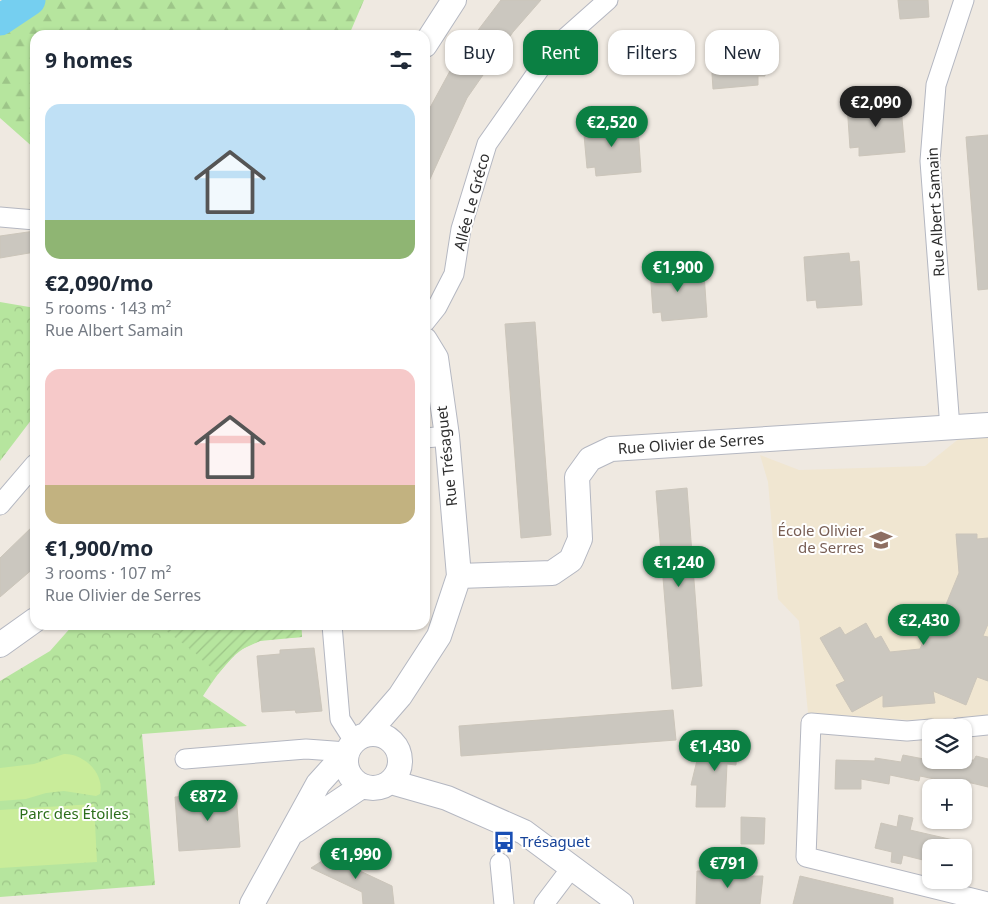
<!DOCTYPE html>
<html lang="en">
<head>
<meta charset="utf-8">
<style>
  :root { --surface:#fff; --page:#f2f2f3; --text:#1f2937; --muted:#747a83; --accent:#0b8043 }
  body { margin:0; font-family:"Noto Sans",sans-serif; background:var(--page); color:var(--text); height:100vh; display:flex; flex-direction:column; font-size:19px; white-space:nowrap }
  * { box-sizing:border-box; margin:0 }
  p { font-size:16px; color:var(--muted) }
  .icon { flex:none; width:28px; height:28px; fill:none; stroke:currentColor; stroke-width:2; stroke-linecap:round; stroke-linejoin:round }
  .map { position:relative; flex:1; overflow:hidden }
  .panel { position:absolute; left:30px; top:30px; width:400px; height:600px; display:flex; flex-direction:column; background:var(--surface); border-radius:15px; box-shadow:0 1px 4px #0004 }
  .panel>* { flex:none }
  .hud { position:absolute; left:445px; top:30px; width:468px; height:45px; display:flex; gap:10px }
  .fabs { position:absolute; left:922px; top:719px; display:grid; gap:10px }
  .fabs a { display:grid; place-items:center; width:50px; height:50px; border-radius:10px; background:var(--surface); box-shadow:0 1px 4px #0004; font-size:25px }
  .price { position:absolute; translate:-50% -42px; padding:0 11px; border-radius:18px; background:var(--accent); color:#fff; font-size:16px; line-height:32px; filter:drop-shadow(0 1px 2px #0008) }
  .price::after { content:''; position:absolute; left:50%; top:30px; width:15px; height:11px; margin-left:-8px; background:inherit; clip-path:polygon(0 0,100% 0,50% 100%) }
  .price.active { background:#222; color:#fff }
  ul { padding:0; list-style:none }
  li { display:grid; align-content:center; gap:10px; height:265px; padding:0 15px }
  li span { display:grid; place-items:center; height:155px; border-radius:15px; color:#555 }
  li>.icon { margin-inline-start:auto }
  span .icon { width:90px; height:90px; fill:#fffc; stroke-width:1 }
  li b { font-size:21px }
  h2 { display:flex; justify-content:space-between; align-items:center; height:60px; padding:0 15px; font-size:21px }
  .pill { padding:0 18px; border-radius:15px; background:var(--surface); box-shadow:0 1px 4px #0004; font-size:18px; line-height:45px }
  .pill.active { background:var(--accent); color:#fff }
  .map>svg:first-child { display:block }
  .education { fill:#f0e6d1 }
  .forest { fill:url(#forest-firs) }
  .park { fill:url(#park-crowns) }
  .garden { fill:url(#garden-furrows) }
  .pitch { fill:#c9ec9a }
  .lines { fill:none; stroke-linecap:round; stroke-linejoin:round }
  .river { stroke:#75cff0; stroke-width:31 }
  .building { fill:#cbc7bf; stroke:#cbc5ba }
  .minor-casing { stroke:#b4b7c1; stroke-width:21 }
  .tertiary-casing { stroke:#b4b7c1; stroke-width:26 }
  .minor { stroke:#fff; stroke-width:19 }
  .tertiary { stroke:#fff; stroke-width:24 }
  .labels { text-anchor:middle; stroke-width:4; stroke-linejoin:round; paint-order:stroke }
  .street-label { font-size:15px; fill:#2e2e2e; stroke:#fff }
  .education-label { font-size:15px; fill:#785e54; stroke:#fff; text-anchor:end }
  .park-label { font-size:15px; fill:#2c6e1b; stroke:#fff }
  .transit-label { font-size:15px; fill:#164399; stroke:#fff; text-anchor:start }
</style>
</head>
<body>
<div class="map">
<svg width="988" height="904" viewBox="0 0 988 904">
  <defs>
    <pattern id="forest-firs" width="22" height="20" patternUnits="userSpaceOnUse" patternTransform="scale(1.25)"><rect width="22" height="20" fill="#b6e59e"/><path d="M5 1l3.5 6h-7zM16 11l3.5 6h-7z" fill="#9dc588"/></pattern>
    <pattern id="park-crowns" width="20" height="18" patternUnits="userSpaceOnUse" patternTransform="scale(1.25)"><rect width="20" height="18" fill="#b6e59e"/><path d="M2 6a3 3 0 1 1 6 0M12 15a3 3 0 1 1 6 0" fill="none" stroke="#9dc588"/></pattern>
    <pattern id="garden-furrows" width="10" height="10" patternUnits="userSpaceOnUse" patternTransform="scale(1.25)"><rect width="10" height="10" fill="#b6e59e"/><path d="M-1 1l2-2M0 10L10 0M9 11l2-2" fill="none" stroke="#9dc588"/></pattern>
  </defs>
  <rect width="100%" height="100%" fill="#efe9e1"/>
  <path class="education" d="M988 436V716L908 720 808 713 799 621 778 599 768 482 760 455 799 470 925 466 961 437Z"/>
  <path class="forest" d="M6 0H364L349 35H35V149L0 118V2Z"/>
  <path class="park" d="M0 302 35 308V415L0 461Z
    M73 625H301L302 637C289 638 273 637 260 641 233 649 218 674 203 696L247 726 142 734 155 885 0 897V681L50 651Z"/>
  <path class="garden" d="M163 625H301L302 637 260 641 238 651 218 674 193 651 161 627Z"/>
  <path class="pitch" d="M64 754C83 753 105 773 100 794L96 796 64 791 46 793 26 799 0 801V768L34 764Z
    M94 804 97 862 0 868V810Z"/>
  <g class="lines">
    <path class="river" d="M0 20 30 0"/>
  </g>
  <path class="building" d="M501 0H541L513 32 467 98 425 190V117L457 58Z
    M898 0H928L929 17 900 19Z
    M762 31 765 76H758V85L713 89 710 43H718L717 34Z
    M892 100 893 109 901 107 905 152 859 156V147L850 148 847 104Z
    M628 120 629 128H638L641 172 596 176 595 167 587 168 583 124Z
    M988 135V289L978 290 966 137Z
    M35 231V252L0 258V236Z
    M849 253 850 262 859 261 862 305 817 308 816 300 807 301 804 257Z
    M695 265V274L704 273 707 317 662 321 661 312 653 313 650 269Z
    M535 322 551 535 521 538 505 324Z
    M687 488 702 686 672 689 656 491Z
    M35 524V567L0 597V558Z
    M956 534H977V539L988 538V624L983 636 988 637V681L977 677 966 705 933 691 935 703 883 707V695L852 712 836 685 845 681 820 638 840 627 845 635 866 623 875 639 881 636 890 652 920 649 927 633 933 636 959 573Z
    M314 648 322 711 296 713 295 710 262 712 257 656 280 654V650Z
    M673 710 676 740 461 756 459 726Z
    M718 736 744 738 743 750 737 751 736 765 727 764 725 807H696L697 785H691L699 752 716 755Z
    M903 755 929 760H974L976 756 988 759V787L955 779 954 783 920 776 919 781 890 775 889 784 861 779V789H835L836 760 875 761V758L901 762Z
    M236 793 240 847 179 851 175 797Z
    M899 815 913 818 910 830 962 842 961 848H931V862L903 855 901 864 891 862 892 852 875 848 881 823 897 827Z
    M741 817 765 818 764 844H741Z
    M334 853 359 865 360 871 392 886 394 904H363L362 892 311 868Z
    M697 871 731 872V874L738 876H763L760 904H696Z
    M800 876 893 898V904H793Z"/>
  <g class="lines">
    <g class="minor-casing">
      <path id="minor" d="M0 217 35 220
        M425 322 437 307 454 274 461 229 487 144 555 47 608 0
        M950 428 930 161 936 85 964 0
        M425 438 447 436
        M0 505 35 464
        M332 625 340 719 354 741
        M958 728 988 725
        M931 729 907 731 811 723 806 857 988 902
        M185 759 306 749 347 752
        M500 863 504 904
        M544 904 572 867"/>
    </g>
    <g class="tertiary-casing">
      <path id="tertiary" d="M425 45 454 0
        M459 576 552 573 571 560 580 539 577 477 590 459 611 449 988 425
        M0 645 35 620
        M346 761a27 27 0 1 1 54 0a27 27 0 1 1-54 0Z
        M367 734 400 696 439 636 459 576 447 436 436 358 425 340
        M391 782 447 798 524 832 621 904
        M295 831 362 786
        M252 904 318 784 347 752"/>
    </g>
    <use href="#minor" class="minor"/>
    <use href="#tertiary" class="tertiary"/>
  </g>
  <defs>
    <g id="school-bare" transform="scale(1.725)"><path d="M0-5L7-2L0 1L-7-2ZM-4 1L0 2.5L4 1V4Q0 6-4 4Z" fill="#8d6e63" stroke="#fff" stroke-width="2.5" paint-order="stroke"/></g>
    <g id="bus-bare" transform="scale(1.725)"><path d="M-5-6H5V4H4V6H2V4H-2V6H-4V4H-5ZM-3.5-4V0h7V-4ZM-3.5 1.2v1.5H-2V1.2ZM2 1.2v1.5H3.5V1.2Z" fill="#1a4fb4" stroke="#fff" stroke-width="2.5" paint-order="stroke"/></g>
  </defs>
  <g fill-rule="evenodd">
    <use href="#school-bare" x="881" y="540"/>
    <use href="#bus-bare" x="504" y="842"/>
  </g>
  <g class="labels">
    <g class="street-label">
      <text transform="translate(472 202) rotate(-75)" y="5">Allée Le Gréco</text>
      <text transform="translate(936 212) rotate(-93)" y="5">Rue Albert Samain</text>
      <text transform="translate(691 444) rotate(-4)" y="5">Rue Olivier de Serres</text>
      <text transform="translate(447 456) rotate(-96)" y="5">Rue Trésaguet</text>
    </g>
    <g class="education-label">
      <text x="864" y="536">École Olivier<tspan x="864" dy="17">de Serres</tspan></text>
    </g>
    <g class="park-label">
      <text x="74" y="819">Parc des Étoiles</text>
    </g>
    <g class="transit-label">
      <text x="520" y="847">Trésaguet</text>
    </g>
  </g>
</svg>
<div class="fabs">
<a><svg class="icon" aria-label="layers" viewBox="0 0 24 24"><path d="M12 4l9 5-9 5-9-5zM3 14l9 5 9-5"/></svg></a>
<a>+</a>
<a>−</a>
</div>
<b class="price active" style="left:876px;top:128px">€2,090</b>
<b class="price" style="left:612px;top:148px">€2,520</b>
<b class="price" style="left:678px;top:293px">€1,900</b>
<b class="price" style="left:679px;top:588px">€1,240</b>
<b class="price" style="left:924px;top:646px">€2,430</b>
<b class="price" style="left:715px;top:772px">€1,430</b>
<b class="price" style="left:208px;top:822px">€872</b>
<b class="price" style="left:356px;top:880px">€1,990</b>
<b class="price" style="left:728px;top:889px">€791</b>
<div class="hud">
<a class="pill">Buy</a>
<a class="pill active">Rent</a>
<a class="pill">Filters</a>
<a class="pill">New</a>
</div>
<section class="panel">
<h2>9 homes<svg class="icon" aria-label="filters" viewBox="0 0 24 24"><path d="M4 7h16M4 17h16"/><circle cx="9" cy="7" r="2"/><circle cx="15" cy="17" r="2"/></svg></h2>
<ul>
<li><span style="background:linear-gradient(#bfe0f5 75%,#8fb573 0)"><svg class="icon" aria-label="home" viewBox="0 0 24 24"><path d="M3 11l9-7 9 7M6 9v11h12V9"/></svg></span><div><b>€2,090/mo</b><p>5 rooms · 143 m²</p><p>Rue Albert Samain</p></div></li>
<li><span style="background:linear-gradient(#f6c9c9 75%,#c2b280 0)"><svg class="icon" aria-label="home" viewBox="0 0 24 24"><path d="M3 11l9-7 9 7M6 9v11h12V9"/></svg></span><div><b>€1,900/mo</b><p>3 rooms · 107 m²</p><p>Rue Olivier de Serres</p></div></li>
</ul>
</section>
</div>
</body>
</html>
